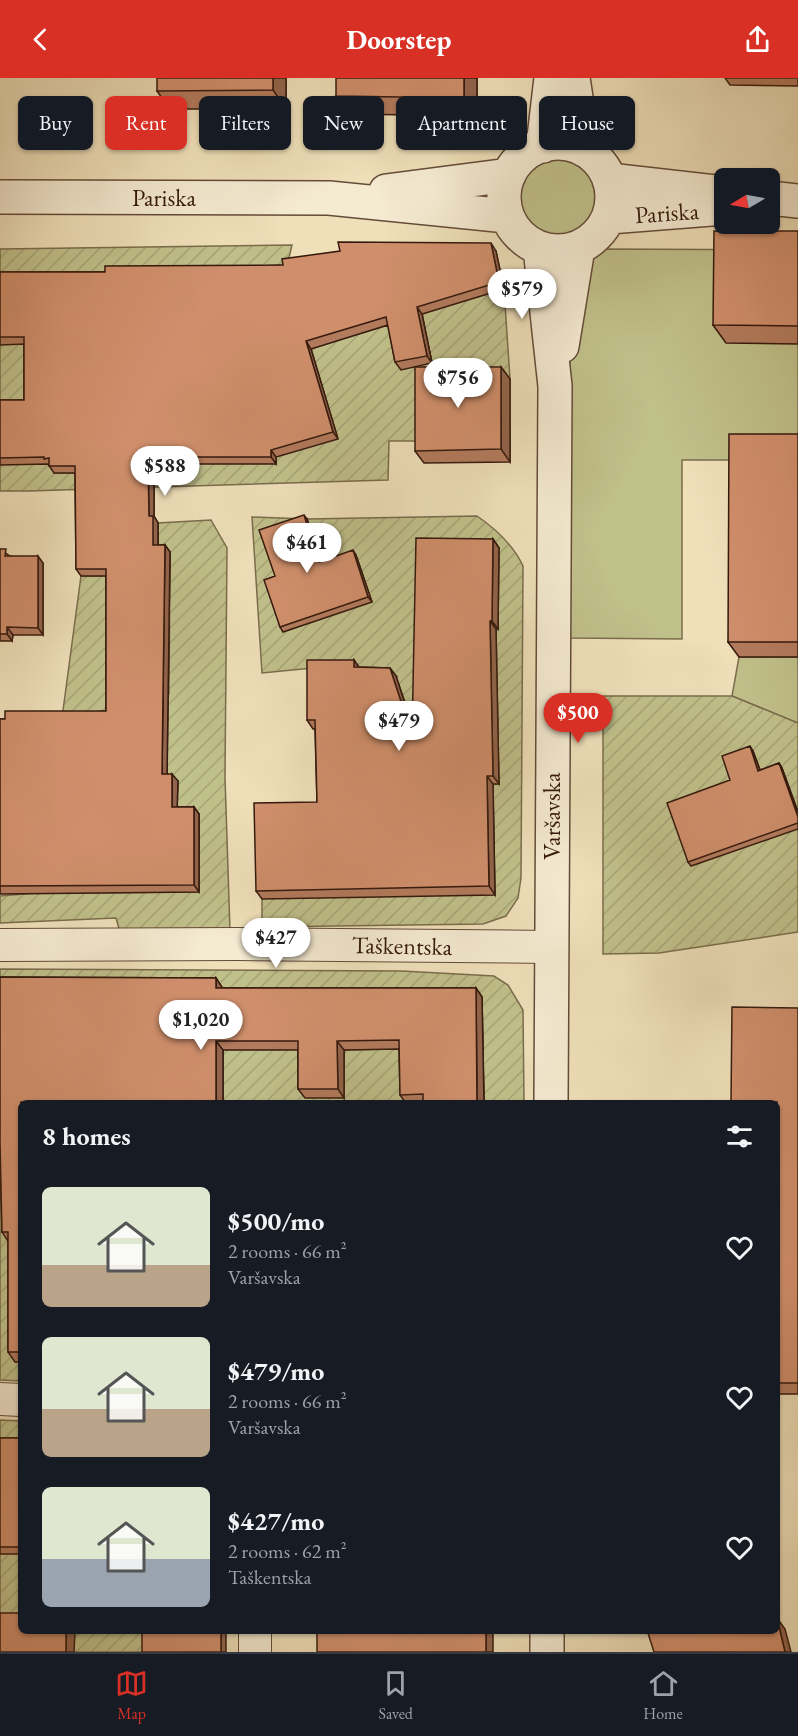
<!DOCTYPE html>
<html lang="en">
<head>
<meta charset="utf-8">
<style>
  :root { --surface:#171b24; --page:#20242c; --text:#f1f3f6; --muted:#9ea1a6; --line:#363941; --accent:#d93025 }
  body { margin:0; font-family:"EB Garamond",serif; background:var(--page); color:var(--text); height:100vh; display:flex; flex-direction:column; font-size:22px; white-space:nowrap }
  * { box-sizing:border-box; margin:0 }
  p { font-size:20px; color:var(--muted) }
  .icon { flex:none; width:33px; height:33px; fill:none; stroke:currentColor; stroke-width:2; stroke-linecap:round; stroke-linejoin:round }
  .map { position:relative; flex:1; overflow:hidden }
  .sheet { position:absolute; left:18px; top:1022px; width:762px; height:534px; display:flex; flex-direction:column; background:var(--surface); border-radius:9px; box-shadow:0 2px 4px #0004 }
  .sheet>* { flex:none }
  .banner { position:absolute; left:18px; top:18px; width:762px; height:54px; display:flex; gap:12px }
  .needle { width:39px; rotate:260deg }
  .fabs { position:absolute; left:714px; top:90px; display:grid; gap:12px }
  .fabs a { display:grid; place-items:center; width:66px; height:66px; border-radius:9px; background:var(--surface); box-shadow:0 2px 4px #0004; font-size:30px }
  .price { position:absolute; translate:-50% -51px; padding:0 14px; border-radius:21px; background:#fff; color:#222; font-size:20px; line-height:39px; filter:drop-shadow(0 2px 3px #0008) }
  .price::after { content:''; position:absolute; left:50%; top:36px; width:18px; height:14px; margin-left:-9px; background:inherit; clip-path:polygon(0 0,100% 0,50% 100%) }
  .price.on { background:var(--accent); color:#fff }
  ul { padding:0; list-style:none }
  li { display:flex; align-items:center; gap:18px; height:150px; padding:0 24px }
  li span { display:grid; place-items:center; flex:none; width:168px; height:120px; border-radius:9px; color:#555 }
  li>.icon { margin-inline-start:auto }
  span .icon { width:72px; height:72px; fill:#fffc; stroke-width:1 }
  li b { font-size:26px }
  h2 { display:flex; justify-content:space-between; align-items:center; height:72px; padding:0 24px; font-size:26px }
  .tag { padding:0 21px; border-radius:9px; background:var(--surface); box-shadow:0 2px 4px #0004; font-size:21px; line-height:54px }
  .tag.on { background:var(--accent); color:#fff }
  header { display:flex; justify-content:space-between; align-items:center; height:78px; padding:0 24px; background:var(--accent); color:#fff; font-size:27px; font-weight:700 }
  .dock { display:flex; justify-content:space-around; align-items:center; height:84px; border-top:2px solid var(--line); background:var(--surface); font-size:16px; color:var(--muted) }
  .dock a { display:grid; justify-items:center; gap:3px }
  .dock .on { color:var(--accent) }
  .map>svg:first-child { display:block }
  .grass { fill:#c0c08b; stroke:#7a6c4c; stroke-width:1.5 }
  .garden { fill:url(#garden-furrows); stroke:#7a6c4c; stroke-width:1.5; fill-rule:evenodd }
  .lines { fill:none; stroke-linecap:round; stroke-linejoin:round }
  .minor-casing { stroke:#644b38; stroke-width:34 }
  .tertiary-casing { stroke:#644b38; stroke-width:36 }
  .minor { stroke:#f5ebd2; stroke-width:32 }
  .tertiary { stroke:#f5ebd2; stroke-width:33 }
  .wall { fill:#b37b5d; stroke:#35190d; stroke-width:1.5 }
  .shaded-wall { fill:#92644c; stroke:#35190d; stroke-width:1.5 }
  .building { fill:#d08f6c; stroke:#35190d; stroke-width:1.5 }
  .labels { text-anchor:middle; stroke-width:5; stroke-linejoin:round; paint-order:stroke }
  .street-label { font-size:24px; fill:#35190d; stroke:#f5ebd2 }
</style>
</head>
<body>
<header><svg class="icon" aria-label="back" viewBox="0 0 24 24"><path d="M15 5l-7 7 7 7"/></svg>Doorstep<svg class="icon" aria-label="share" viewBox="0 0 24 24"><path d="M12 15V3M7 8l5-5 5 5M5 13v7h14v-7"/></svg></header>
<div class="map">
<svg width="798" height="1574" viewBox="0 0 798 1574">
  <defs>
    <pattern id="garden-furrows" width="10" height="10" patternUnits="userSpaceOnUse" patternTransform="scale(1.5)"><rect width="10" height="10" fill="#c0c08b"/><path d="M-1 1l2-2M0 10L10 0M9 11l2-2" fill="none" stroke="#a6a477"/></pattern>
  </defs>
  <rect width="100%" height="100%" fill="#efe0ba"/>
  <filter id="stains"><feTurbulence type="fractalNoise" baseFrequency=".00333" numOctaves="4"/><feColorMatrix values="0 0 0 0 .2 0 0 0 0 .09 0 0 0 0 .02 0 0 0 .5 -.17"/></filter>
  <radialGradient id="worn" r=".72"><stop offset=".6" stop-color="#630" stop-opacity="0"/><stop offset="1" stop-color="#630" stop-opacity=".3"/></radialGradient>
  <path class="grass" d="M516 118a45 45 0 1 1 90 0a45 45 0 1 1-90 0Z
    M604 171 798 172V372L732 382H682V561L569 560 570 182Z
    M739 579H798V645L732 618Z"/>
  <path class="garden" d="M292 167 287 188 362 255 391 246 432 285 422 236 504 211 510 301H424V363H389L388 402 28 413H0V171ZM153 375V395H54L50 378Z
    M477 438C496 451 513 467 523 488L521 800 518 820 506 838 483 846 262 849V821L486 707 499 706 448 685 397 651V598H360L313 590 262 595 252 439 307 441Z
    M211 442 227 470 225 699 230 853 120 854 116 840 0 845V818L36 815 199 814V736L0 711 62 640 81 498H111V616H169L170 474H158V445Z
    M603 618H732L798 645V854L659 875 603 876Z
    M0 891 402 893 494 898 508 907 523 932 524 1024H484L482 920 406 1024H223L222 910 0 909ZM391 971 344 972V1020L304 972Z
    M0 977 21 1284V1303L0 1302Z
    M0 1342 21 1343V1548H0Z
    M74 1553H147V1574H74Z"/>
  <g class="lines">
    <g class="minor-casing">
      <path id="minor" d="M0 867 237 866 551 869
        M0 1321 21 1322
        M255 1552V1574"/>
    </g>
    <g class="tertiary-casing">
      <path id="tertiary" d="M573 0 584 72
        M504 119a54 54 0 1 1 108 0a54 54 0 1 1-108 0Z
        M543 68 551 0
        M609 102 724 115
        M386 113 509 97
        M0 119 329 120 507 138
        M770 120 798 123
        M609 139 724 130
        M540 170 555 308 551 1024
        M562 268 578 170
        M547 1574V1552"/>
    </g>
    <use href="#minor" class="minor"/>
    <use href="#tertiary" class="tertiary"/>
  </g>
  <path class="wall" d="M286 0V31H170L157 13Z
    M477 0V38L349 36 336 18Z
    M725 0H798V8L730 7Z
    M798 153V266L726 265 713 247Z
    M496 173 504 211 422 236 432 285 401 292 395 284 388 247 311 271 338 361 276 379V386H154V438L158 445V467H165L170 474 167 696 178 703 177 729H194L199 736V814L0 816V641L106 633V498H81L76 491 75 395H54L48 386 0 387V322H24V266L0 267V194H105L283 187Z
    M501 289 510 301V384L424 385 415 373Z
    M798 356V579H739L728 564Z
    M307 441 321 483 356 477 372 524 283 554 280 549 275 498Z
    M493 461 499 470 498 551H496L499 706H493L495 817 262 821 256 813 317 724 315 651H313L307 642 354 582 359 589 390 590 396 598 413 648Z
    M0 471 10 478 43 485V557H13L12 563H0Z
    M753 673 760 692 779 685 782 690 798 734V751L691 788 688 784 730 702Z
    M0 899 216 900 222 910H476L482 919 484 1024H405L400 1017 399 971 344 972V1020H305L298 1011V972H223V1024H21V1284H15L8 1274V1163L2 1154 0 1072Z
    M798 930V1316H777V1024Z
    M0 1360H21V1476H0Z"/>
  <path class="shaded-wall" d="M273 0H286V31L273 12Z
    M464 0H477V38L464 20Z
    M491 165 496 173 504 211 499 204Z
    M417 229 422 236 432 285 427 278Z
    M306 263 311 271 338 361 333 354Z
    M501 289 510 301V384L501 371Z
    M271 372 276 379V386L271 379Z
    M148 379 154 386V438L158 445V474L153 467 149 438Z
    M304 437 307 441 322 488 319 484Z
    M493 461 499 470 498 551 492 543Z
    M165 467 170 474 167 704 162 696Z
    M353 472 356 477 372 524 368 519Z
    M38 478 43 485V557L38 550Z
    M490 543 496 551 499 706 493 698Z
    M7 549 13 557 12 563 7 556Z
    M354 582 360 591 354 589Z
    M390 590 396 598 418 666 412 657Z
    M750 668 753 673 762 697 758 693Z
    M779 685 782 690 798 734V739Z
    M172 696 178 703 177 736 172 729Z
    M487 698 493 706 495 817 489 808Z
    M194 729 199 736V814L194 807Z
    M216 900 222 909 223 920 216 910Z
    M476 910 482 919 484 1024H477Z
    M216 963 223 972V1024H216Z
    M337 963 344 972V1020L338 1011Z
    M777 1540 785 1551 791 1574H785Z
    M66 1552H75L74 1574H66Z
    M221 1552H226V1574H221Z
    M486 1552H493V1574H486Z"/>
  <path class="building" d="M157 0H273V12L157 13Z
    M336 0H464V20L336 18Z
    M714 153H798V248L713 247Z
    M338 164 491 165 499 204 417 229 427 278 395 284 386 239 306 263 333 354 271 372V379H148L149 438H153V467H165L162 696H172V729H194V807L0 808V641H5V633H106V491H76L75 388H49V380L44 381V379L0 380V322H24V259H0V194H105V188L283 187 282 181 340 173Z
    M415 289H501V371L415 373Z
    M729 356H798V564H728Z
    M304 437 319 484 353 472 368 519 280 549 264 502 275 498 259 452Z
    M416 460 493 461 492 543H490L493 698H487L489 808 256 813 254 725 317 724 315 642H307V582H354V589L390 590 412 657Z
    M0 471H6L5 478H38V550L7 549V556H0Z
    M750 668 758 693 779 685 798 739V745L688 784 667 725 730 702 722 678Z
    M0 899 216 900V910H476L477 1024H423V1016L400 1017 399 962 337 963 338 1011H298V963H216V1024H21V1274H8V1154H2L0 1065Z
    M732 929 798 930V1305H777V1024H731Z
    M0 1360H21V1469H0Z
    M0 1535H21V1552H66V1574H0Z
    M777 1540 785 1574H654L647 1552H777Z
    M142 1552H221V1574H142Z
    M317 1552H486V1574H317Z"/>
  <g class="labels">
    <g class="street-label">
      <text x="164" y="128">Pariska</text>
      <text transform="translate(667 135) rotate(-4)" y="8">Pariska</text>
      <text transform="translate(552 738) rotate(-90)" y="8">Varšavska</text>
      <text transform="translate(402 868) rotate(1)" y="8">Taškentska</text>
    </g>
  </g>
  <rect width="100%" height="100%" filter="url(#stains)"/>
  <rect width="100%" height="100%" fill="url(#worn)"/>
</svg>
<div class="fabs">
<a><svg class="needle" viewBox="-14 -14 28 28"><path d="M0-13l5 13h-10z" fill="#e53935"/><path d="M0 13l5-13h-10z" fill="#9ea1a6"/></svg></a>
</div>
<b class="price" style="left:522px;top:242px">$579</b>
<b class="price" style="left:458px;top:331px">$756</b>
<b class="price" style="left:165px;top:419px">$588</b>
<b class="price" style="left:307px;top:496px">$461</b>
<b class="price on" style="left:578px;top:666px">$500</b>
<b class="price" style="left:399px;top:674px">$479</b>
<b class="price" style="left:276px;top:891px">$427</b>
<b class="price" style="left:201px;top:973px">$1,020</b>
<div class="banner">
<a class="tag">Buy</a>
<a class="tag on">Rent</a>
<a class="tag">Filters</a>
<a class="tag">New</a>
<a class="tag">Apartment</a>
<a class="tag">House</a>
</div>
<section class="sheet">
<h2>8 homes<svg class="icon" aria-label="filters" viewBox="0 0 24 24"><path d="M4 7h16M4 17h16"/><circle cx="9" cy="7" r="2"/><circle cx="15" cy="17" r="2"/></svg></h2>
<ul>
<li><span style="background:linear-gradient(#dfe7d0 65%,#b9a48a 0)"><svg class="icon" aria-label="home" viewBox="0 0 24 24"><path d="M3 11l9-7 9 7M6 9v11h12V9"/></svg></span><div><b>$500/mo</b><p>2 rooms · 66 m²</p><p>Varšavska</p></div><svg class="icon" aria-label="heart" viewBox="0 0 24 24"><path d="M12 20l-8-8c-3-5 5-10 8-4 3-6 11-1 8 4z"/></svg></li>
<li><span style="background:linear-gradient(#dfe7d0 60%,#b9a48a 0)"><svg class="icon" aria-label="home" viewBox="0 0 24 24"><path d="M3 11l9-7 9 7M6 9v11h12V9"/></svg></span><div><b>$479/mo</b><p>2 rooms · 66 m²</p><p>Varšavska</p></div><svg class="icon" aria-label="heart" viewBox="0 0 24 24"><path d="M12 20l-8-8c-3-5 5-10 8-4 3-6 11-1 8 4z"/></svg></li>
<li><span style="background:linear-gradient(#dfe7d0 60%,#9aa5b1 0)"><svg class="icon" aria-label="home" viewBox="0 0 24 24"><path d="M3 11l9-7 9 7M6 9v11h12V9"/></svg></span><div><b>$427/mo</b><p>2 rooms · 62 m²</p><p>Taškentska</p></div><svg class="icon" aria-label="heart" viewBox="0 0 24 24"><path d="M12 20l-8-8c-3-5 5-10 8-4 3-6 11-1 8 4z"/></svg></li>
</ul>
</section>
</div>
<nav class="dock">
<a class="on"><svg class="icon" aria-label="map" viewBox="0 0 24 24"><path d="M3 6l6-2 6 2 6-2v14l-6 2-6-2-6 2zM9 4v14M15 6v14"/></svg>Map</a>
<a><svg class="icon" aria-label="saved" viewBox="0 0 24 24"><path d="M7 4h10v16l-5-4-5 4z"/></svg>Saved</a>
<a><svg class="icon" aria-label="home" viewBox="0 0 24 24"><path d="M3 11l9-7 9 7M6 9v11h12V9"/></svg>Home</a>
</nav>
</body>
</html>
